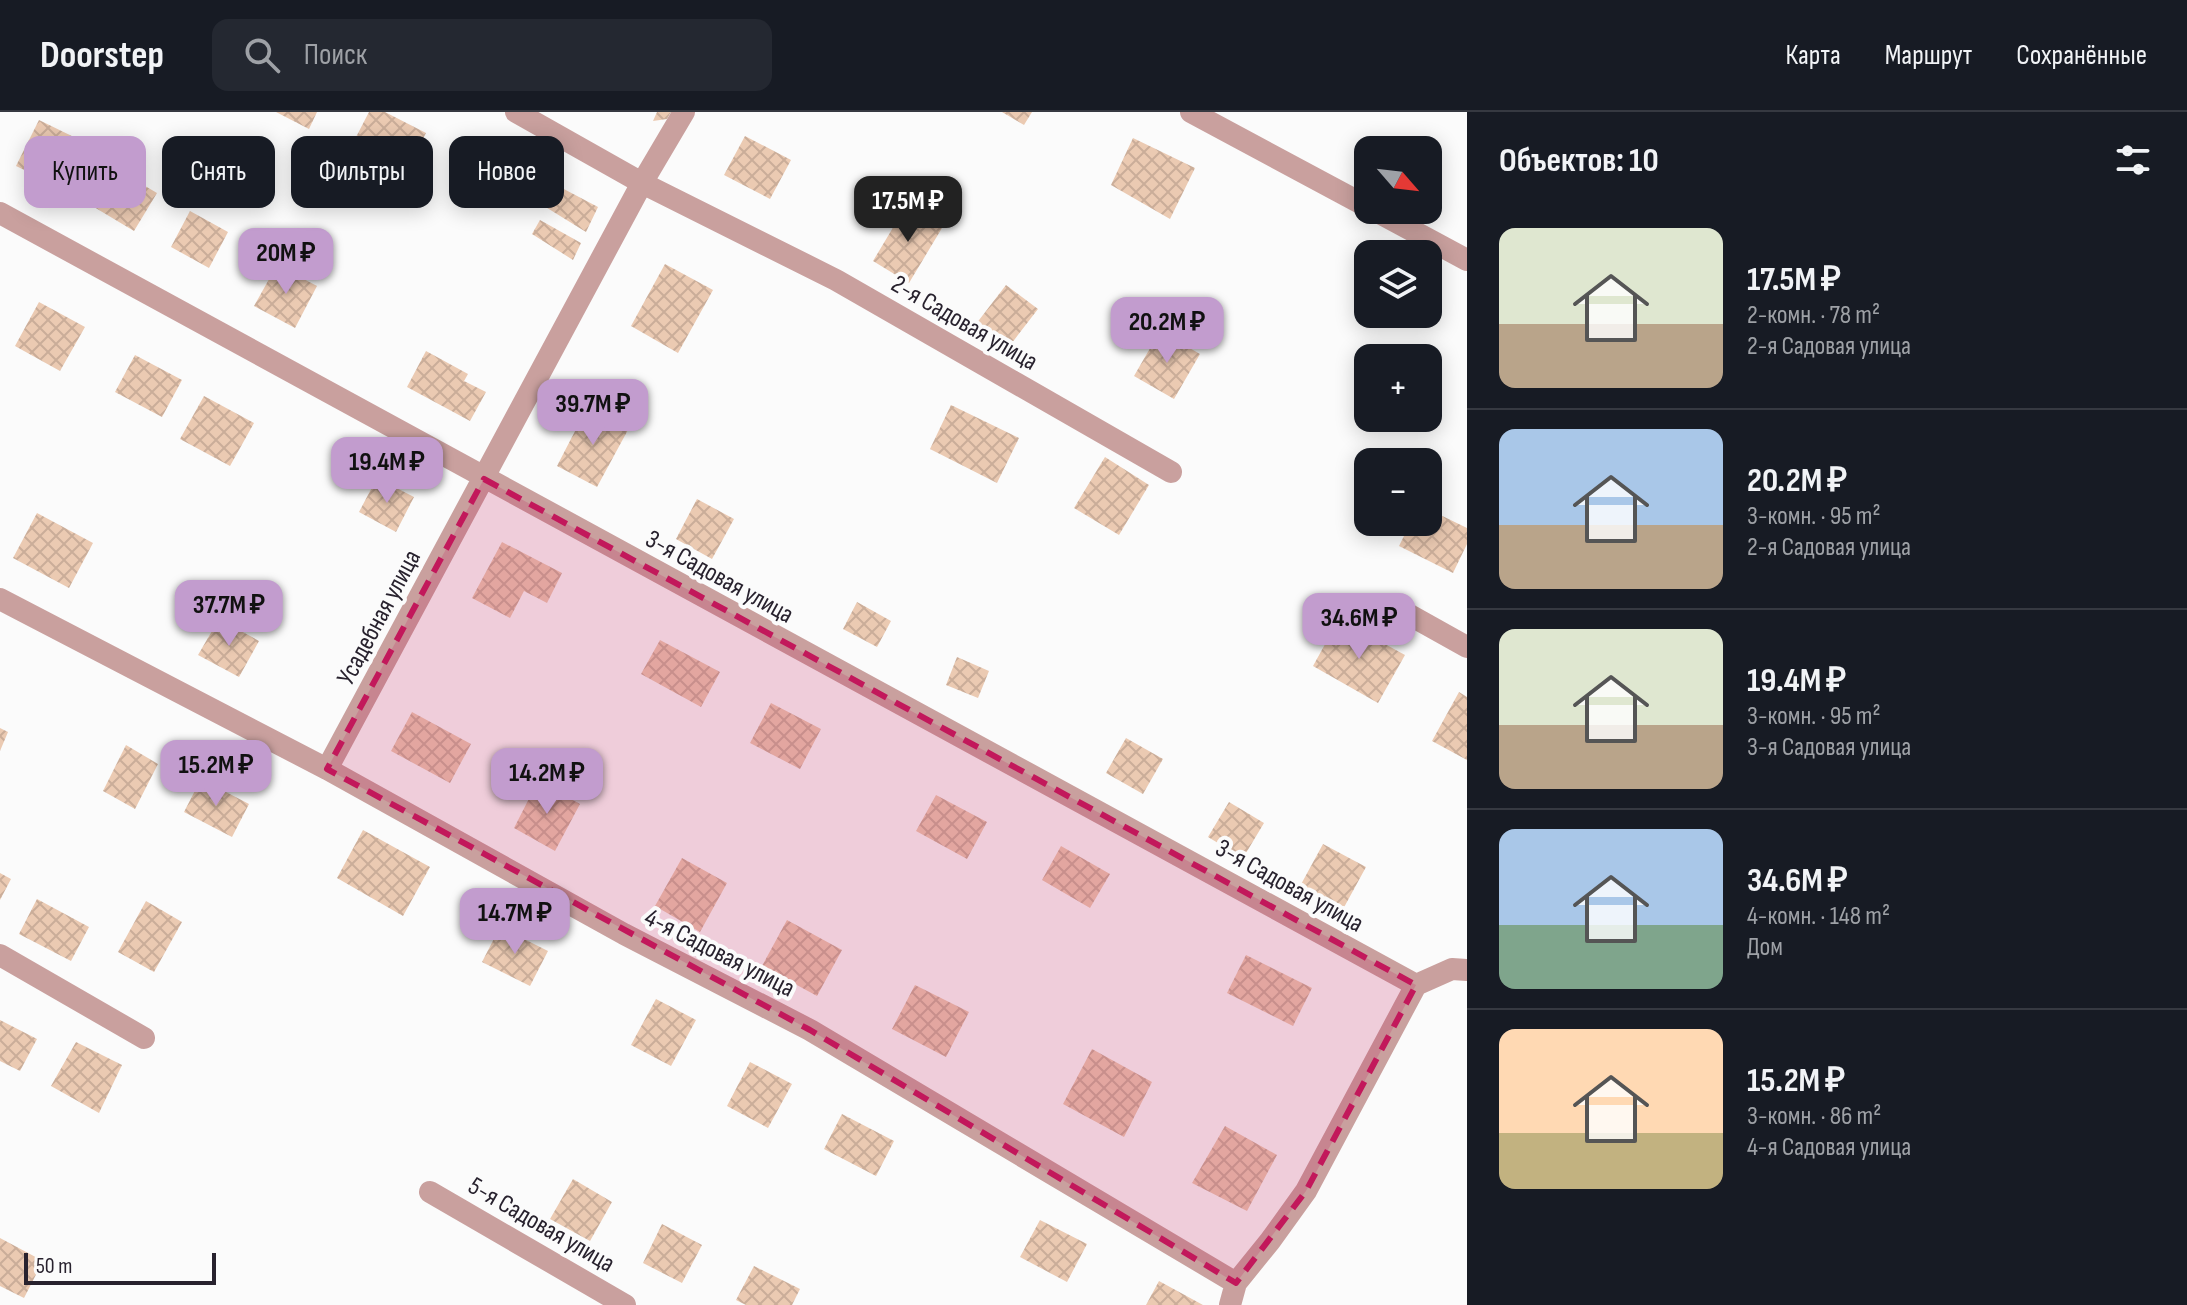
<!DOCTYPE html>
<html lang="ru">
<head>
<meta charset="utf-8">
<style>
  :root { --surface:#171b24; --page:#242831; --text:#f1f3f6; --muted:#9ea1a6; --line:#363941; --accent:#c29cce }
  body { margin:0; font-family:"Sofia Sans Condensed",sans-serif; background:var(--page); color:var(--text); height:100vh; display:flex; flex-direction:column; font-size:30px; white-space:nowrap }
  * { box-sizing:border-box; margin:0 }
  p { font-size:26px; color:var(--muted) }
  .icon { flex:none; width:44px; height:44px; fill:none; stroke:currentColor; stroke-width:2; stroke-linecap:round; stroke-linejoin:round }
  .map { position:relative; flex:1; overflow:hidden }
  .panel { display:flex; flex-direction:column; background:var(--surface); width:720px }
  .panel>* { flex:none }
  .banner { position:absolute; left:24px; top:24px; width:760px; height:72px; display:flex; gap:16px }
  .needle { width:52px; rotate:118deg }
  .controls { position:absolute; left:1354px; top:24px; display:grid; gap:16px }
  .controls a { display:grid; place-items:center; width:88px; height:88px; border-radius:16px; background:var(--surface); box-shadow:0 4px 20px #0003; font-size:40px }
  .scale { position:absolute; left:24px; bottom:20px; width:192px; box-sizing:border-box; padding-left:8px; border:4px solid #28222e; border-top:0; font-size:22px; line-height:28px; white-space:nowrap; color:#28222e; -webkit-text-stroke:6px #fbfbfb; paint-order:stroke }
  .price { position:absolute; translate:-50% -68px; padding:0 18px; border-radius:16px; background:var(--accent); color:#111; font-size:26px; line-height:52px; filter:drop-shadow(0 2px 4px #0008) }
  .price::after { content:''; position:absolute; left:50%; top:48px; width:24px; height:18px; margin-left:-12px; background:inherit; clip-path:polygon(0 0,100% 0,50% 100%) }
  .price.active { background:#222; color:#fff }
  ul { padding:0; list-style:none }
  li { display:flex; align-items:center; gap:24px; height:200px; padding:0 32px }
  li+li { border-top:2px solid var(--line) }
  li span { display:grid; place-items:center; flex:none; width:224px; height:160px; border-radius:16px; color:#555 }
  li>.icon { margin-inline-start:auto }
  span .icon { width:96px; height:96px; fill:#fffc; stroke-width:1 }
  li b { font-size:34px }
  h2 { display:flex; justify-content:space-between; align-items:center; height:96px; padding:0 32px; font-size:34px }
  .pill { padding:0 28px; border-radius:16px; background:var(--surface); box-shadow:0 4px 20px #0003; font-size:28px; line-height:72px }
  .pill.active { background:var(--accent); color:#111 }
  header { display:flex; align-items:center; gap:48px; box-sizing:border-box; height:112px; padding:0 40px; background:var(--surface); border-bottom:2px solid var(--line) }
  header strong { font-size:38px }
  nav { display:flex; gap:44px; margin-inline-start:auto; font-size:28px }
  .search { width:560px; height:72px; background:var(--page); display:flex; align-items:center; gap:20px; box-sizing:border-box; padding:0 28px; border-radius:16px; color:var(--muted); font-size:30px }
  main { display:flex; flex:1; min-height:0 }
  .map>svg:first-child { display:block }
  .building { fill:url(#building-cross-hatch) }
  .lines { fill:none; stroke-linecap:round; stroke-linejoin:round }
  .minor { stroke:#c9a09e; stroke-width:22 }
  .marked { fill:#c2185b; fill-opacity:0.2; stroke:#c2185b; stroke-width:6; stroke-dasharray:16 10; stroke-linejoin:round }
  .labels { text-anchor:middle; stroke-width:8; stroke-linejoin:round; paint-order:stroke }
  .street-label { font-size:26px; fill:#28222e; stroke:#fbfbfb }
</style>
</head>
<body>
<header>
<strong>Doorstep</strong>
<div class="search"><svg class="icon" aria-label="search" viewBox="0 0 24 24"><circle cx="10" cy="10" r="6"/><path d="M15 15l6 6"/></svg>Поиск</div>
<nav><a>Карта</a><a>Маршрут</a><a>Сохранённые</a></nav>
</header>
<main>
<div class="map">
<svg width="1467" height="1193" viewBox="0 0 1467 1193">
  <defs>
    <pattern id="building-cross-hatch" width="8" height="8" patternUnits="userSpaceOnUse" patternTransform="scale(2)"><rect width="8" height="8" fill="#ebcab2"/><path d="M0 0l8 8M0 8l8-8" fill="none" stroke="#caad99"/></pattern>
  </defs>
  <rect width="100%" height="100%" fill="#fbfbfb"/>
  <path class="building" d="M276 0H317L309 17Z
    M369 0H385L426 21 408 55 355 27Z
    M657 0H671L667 7 653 9Z
    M1002 0H1032L1024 13Z
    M39 8 82 29 60 75 16 54Z
    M745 24 791 48 770 87 724 63Z
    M1133 26 1195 56 1170 107 1111 73Z
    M111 54 157 81 134 119 89 92Z
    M560 75 598 95 586 120 544 94Z
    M906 94 942 116 909 171 873 149Z
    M190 99 228 120 209 156 171 135Z
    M540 108 581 131 573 148 532 122Z
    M665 152 713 178 678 241 631 214Z
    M277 153 317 174 295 216 254 194Z
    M1006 173 1038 197 1008 236 976 212Z
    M39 190 85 215 60 259 15 234Z
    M1160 219 1200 242 1174 287 1134 264Z
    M426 239 468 262 464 269 486 280 470 309 407 275Z
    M135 243 182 268 162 305 115 280Z
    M204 284 254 311 230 354 180 327Z
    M951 293 1019 326 997 371 930 337Z
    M588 294 629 316 597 375 557 354Z
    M1105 345 1149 373 1119 423 1074 396Z
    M377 366 414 385 396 420 359 400Z
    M697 387 734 407 712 447 676 427Z
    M1428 397 1467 416V432L1453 461 1399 434 1411 410H1428Z
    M37 401 93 431 69 476 13 446Z
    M502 430 562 461 547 491 524 479 510 506 472 486Z
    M857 490 891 509 877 535 843 517Z
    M219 507 259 529 239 565 198 543Z
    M1339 507 1405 543 1378 591 1313 554Z
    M660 528 720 560 701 595 641 562Z
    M957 545 989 559 978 586 946 573Z
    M1459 580 1467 585V648L1432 629Z
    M771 591 821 617 800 657 750 631Z
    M412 600 471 632 450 671 391 639Z
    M0 616 8 620 0 639Z
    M1126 626 1163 647 1143 682 1106 661Z
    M126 633 158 652 135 697 103 679Z
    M201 667 249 692 232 725 184 700Z
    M538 669 580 692 555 739 514 716Z
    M936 683 987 710 967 747 916 719Z
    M1229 690 1264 711 1243 746 1208 725Z
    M363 718 430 755 403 804 337 766Z
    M1323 732 1366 755 1342 799 1299 776Z
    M1061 734 1110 762 1090 796 1042 768Z
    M682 746 727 771 700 820 655 794Z
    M0 761 11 767 0 788Z
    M37 787 89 815 71 849 19 822Z
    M146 789 182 810 154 860 118 840Z
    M787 808 842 838 817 884 762 854Z
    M500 815 548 839 530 874 482 850Z
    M1246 843 1312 876 1293 914 1227 881Z
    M915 873 969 900 946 945 892 917Z
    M656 887 696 908 671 954 631 933Z
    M0 908 37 927 20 959 0 949Z
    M76 930 122 953 99 1001 51 974Z
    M1092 937 1152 970 1124 1025 1063 992Z
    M750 950 792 972 768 1016 727 994Z
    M842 1002 894 1029 876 1064 824 1037Z
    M1225 1014 1277 1043 1247 1099 1192 1071Z
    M573 1067 612 1090 590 1129 550 1107Z
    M1040 1108 1087 1132 1067 1170 1020 1145Z
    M662 1112 702 1133 682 1171 643 1151Z
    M0 1126 43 1149 24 1186 0 1174Z
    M754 1154 800 1177 792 1193H746L736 1188Z
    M1159 1169 1203 1193H1146Z"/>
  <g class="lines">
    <path class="minor" d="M516 0 642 71 836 168 1171 360
      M1191 0 1368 95
      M1374 98 1467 148
      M0 101 1416 873
      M0 487 327 657 624 822 810 918 1236 1171
      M1390 492 1467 535
      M327 657 642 71 684 0
      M0 843 144 926
      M430 1080 625 1193
      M1230 1193 1236 1171 1270 1129 1306 1079 1416 873 1452 857 1467 858"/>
  </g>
  <path class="marked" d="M484 367 1416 873 1306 1079 1236 1171 810 918 327 657Z"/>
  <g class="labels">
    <g class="street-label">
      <text transform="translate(965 210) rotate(30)" y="9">2-я Садовая улица</text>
      <text transform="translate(720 464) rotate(29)" y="9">3-я Садовая улица</text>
      <text transform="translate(378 505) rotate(-62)" y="9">Усадебная улица</text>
      <text transform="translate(1290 773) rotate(29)" y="9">3-я Садовая улица</text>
      <text transform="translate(720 840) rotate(27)" y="9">4-я Садовая улица</text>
      <text transform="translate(542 1112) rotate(30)" y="9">5-я Садовая улица</text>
    </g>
  </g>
</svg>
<div class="controls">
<a><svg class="needle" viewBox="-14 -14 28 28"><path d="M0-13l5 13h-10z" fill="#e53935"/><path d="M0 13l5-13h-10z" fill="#9ea1a6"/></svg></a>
<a><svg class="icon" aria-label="layers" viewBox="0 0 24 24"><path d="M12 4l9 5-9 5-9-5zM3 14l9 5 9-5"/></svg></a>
<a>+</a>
<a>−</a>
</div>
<div class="scale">50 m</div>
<b class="price active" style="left:908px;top:132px">17.5M ₽</b>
<b class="price" style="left:286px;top:184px">20M ₽</b>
<b class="price" style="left:1167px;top:253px">20.2M ₽</b>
<b class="price" style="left:593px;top:335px">39.7M ₽</b>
<b class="price" style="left:387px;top:393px">19.4M ₽</b>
<b class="price" style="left:229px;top:536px">37.7M ₽</b>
<b class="price" style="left:1359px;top:549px">34.6M ₽</b>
<b class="price" style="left:216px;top:696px">15.2M ₽</b>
<b class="price" style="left:547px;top:704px">14.2M ₽</b>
<b class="price" style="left:515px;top:844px">14.7M ₽</b>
<div class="banner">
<a class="pill active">Купить</a>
<a class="pill">Снять</a>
<a class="pill">Фильтры</a>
<a class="pill">Новое</a>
</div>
</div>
<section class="panel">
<h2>Объектов: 10<svg class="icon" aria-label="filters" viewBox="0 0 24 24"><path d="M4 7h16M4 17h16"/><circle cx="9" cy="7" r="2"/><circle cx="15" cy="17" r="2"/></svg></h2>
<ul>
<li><span style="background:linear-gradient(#dfe7d0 60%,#b9a48a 0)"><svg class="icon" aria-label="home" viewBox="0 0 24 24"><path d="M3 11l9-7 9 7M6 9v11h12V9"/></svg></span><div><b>17.5M ₽</b><p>2-комн. · 78 m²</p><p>2-я Садовая улица</p></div></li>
<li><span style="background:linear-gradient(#a9c7e8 60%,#b9a48a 0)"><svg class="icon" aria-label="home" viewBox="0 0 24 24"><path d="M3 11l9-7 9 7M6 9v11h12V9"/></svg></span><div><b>20.2M ₽</b><p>3-комн. · 95 m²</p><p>2-я Садовая улица</p></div></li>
<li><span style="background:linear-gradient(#dfe7d0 60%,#b9a48a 0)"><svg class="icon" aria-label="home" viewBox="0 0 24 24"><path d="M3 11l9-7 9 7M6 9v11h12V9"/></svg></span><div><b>19.4M ₽</b><p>3-комн. · 95 m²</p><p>3-я Садовая улица</p></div></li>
<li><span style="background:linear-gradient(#a9c7e8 60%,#7fa58c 0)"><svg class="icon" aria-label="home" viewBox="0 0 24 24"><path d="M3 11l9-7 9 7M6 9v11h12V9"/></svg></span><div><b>34.6M ₽</b><p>4-комн. · 148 m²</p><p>Дом</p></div></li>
<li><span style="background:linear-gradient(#ffd9b3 65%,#c2b280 0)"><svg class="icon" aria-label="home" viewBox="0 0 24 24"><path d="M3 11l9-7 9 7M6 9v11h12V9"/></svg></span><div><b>15.2M ₽</b><p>3-комн. · 86 m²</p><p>4-я Садовая улица</p></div></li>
</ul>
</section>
</main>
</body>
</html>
